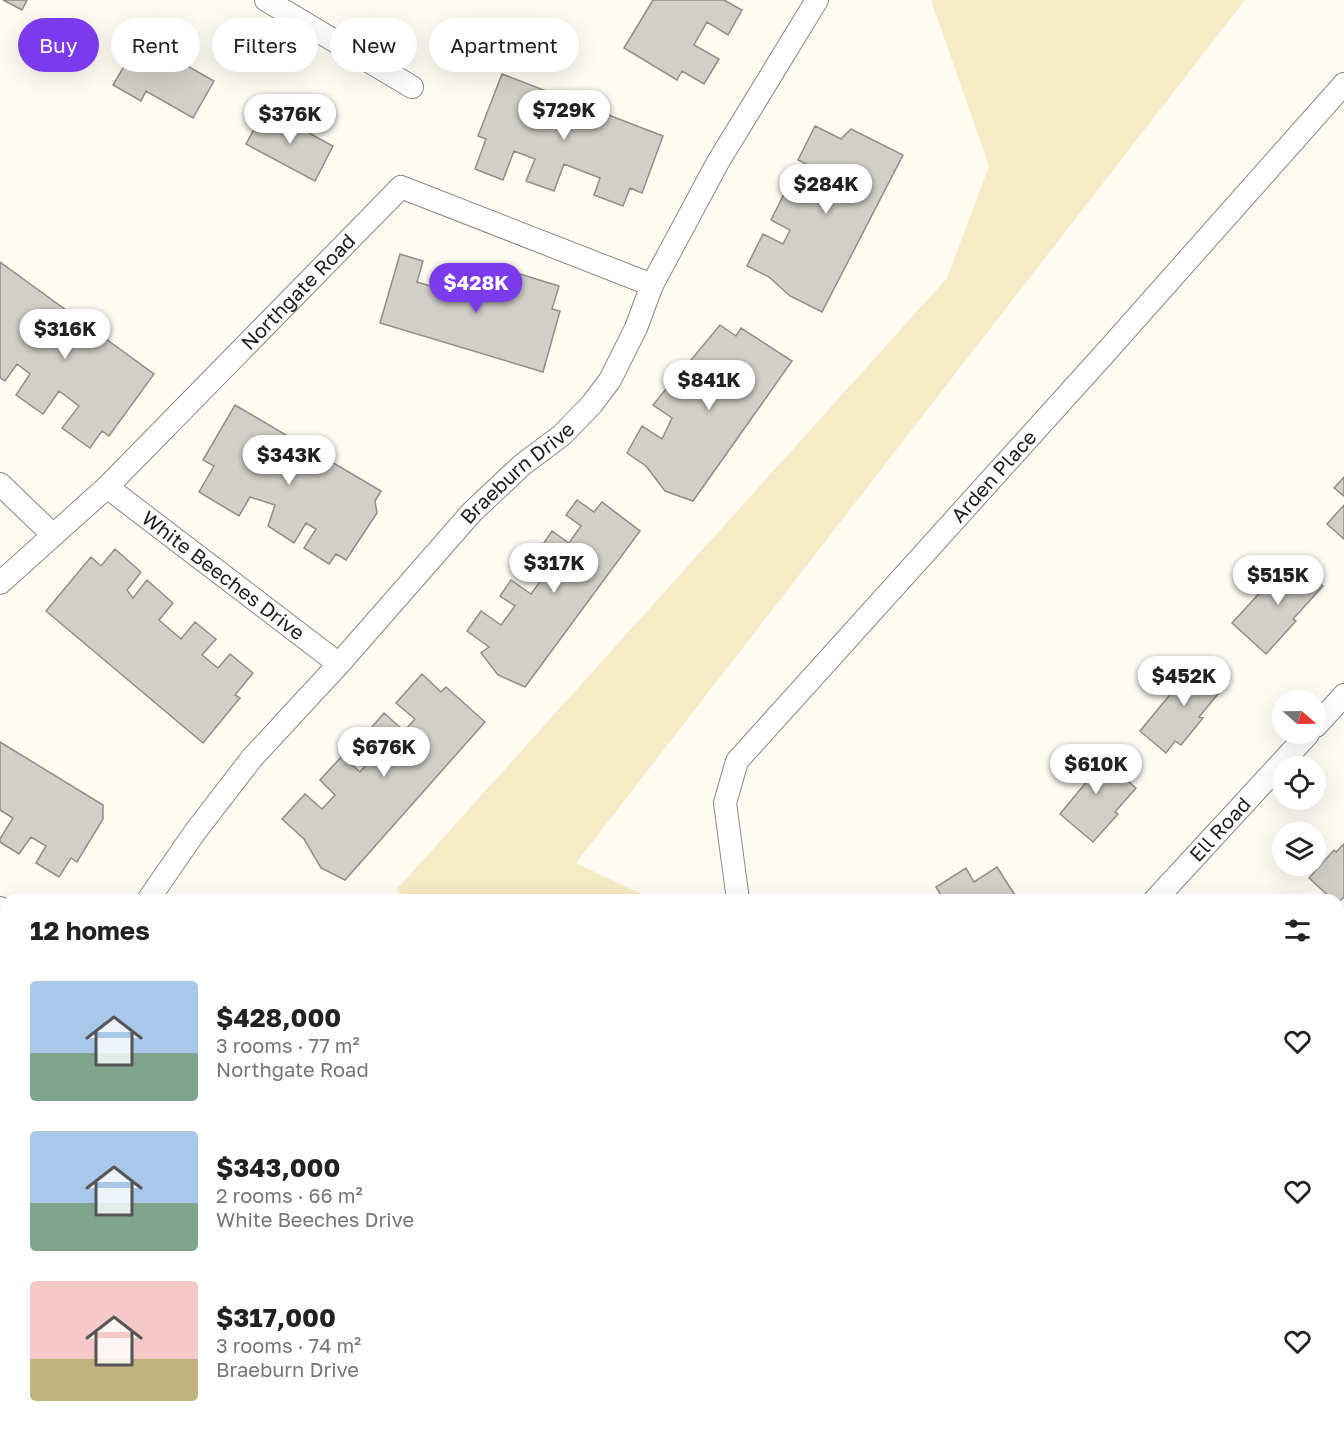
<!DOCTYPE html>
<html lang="en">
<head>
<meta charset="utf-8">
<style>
  :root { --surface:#fff; --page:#f6f6f6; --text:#222; --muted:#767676; --accent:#7c3aed }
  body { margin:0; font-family:"Golos Text",sans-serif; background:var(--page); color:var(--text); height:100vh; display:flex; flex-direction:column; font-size:22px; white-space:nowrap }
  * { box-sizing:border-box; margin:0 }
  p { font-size:20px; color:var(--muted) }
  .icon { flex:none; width:33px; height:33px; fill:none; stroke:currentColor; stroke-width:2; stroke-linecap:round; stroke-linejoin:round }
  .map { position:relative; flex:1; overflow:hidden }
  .side { position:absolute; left:0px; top:894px; width:1344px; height:536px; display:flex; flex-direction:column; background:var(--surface); border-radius:18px 18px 0 0; box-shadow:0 6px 24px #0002 }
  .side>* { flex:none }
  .guide { position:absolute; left:18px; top:18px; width:600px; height:54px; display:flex; gap:12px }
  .needle { width:39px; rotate:110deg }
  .controls { position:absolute; left:1272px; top:690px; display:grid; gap:12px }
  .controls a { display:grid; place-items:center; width:54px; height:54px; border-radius:50%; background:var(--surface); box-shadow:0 6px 24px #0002; font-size:30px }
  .price { position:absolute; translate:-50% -51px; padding:0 14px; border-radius:21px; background:#fff; color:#222; font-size:20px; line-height:39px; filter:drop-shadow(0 2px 3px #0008) }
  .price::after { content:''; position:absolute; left:50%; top:36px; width:18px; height:14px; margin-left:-9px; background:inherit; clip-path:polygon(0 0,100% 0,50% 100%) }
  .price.selected { background:var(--accent); color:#fff }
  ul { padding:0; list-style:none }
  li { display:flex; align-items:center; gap:18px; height:150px; padding:0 30px }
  li span { display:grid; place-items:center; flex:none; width:168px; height:120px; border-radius:6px; color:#555 }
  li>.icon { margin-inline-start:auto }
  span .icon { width:72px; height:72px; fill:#fffc; stroke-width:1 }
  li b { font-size:26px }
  h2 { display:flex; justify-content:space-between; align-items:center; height:72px; padding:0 30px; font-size:26px }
  .chip { padding:0 21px; border-radius:27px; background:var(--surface); box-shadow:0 6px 24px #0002; font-size:21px; line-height:54px }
  .chip.selected { background:var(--accent); color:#fff }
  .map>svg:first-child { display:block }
  .green { fill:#f7ebc7 }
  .building { fill:#d1cfc7; stroke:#908e86; stroke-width:1.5 }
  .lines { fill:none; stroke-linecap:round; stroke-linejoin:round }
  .minor-casing { stroke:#8a8881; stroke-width:24 }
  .tertiary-casing { stroke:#8a8881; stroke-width:30 }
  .minor { stroke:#fff; stroke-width:22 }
  .tertiary { stroke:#fff; stroke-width:28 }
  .labels { text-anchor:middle; stroke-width:6; stroke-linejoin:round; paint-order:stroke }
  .street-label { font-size:20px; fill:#1e1d1a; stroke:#fff }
</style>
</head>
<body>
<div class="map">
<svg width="1344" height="1429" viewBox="0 0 1344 1429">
  <rect width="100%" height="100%" fill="#fefbf3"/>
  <path class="green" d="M931 0H1245L576 863 654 900H406L397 889 947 278 989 166Z
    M1063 1424H1132L1136 1429H1066Z"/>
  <path class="building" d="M3 0H27L22 10Z
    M653 0H724L742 10 728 35 707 22 694 45 719 59 704 84 682 71 677 80 624 48Z
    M140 39 214 81 193 118 146 91 141 101 113 85Z
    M502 74 663 136 642 193 630 188 623 206 594 195 600 178 564 164 554 191 526 181 535 159 514 151 503 180 475 169 486 139 478 136Z
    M265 109 333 146 315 181 246 144Z
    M815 126 841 139 851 129 903 155 822 312 790 296 769 277 747 266 763 234 783 244 790 230 771 220 787 188 807 197 820 171 798 160Z
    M400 254 423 261 417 282 447 291 454 265 482 274 476 293 501 301 510 271 559 286 552 309 560 311 543 372 380 323Z
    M0 262 154 374 109 436 102 431 90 448 62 428 79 406 59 391 43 414 16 395 30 374 17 364 5 381 0 378Z
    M720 325 736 336 741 328 792 361 693 501 665 491 646 466 627 453 642 426 662 439 672 418 653 405 671 383 692 392 706 371 691 360Z
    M235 405 381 491 375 501 377 513 346 560 336 554 329 564 304 548 316 529 306 523 294 543 268 526 275 505 250 497 239 516 199 492 214 466 203 460Z
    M1344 477V496L1334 488Z
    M577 500 594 512 602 502 640 531 525 687 498 675 481 653 489 647 467 631 481 611 501 625 515 606 500 596 511 580 531 594 555 561 539 550 552 531 569 543 581 526 566 515Z
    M1344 505V539L1327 524Z
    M115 549 141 572 127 590 133 598 147 580 173 603 159 620 181 639 195 622 216 639 202 655 218 668 230 654 253 673 235 695 240 698 203 743 46 611 91 557 101 566Z
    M1292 558 1323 586 1293 619 1296 621 1266 654 1232 623Z
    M1201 657 1224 676 1213 690 1218 694 1199 717 1203 718 1181 745 1175 741 1166 753 1140 731Z
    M422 674 441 692 446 687 485 722 345 880 321 868 304 839 282 819 305 794 322 809 335 795 320 780 342 756 360 772 374 756 359 742 384 713 404 731 415 719 396 703Z
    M0 742 103 805V819L77 862 71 858 59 877 36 863 46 846 31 837 19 854 0 842V839L13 818 0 810Z
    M1087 746 1136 788 1115 812 1118 814 1093 842 1060 814 1088 780 1070 765Z
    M1344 844V897L1338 903V900H1333L1309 878 1334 850 1336 852Z
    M997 867 1018 900H944L936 887 966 868 974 882Z
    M0 973 6 976 0 987Z
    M6 999V1075L5 1076 0 1073V1003L3 1004Z
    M1338 1024 1344 1038V1072L1338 1074Z
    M0 1353 6 1356V1375L0 1386Z
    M28 1424H118L115 1429H32L34 1427Z
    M468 1424H521L517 1429H464Z
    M571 1424H592L600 1429H567Z"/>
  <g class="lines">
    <g class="minor-casing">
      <g id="minor">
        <path d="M266 0 412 87"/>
        <path d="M0 484 53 535"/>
        <path id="s1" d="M107 487 339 664"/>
        <path id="s2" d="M0 583 107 487 401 187 652 285"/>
        <path d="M1316 726 1344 695"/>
        <path id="s3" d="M148 900 195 832 252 758 339 664 472 512 522 465 562 435 592 404 610 380 636 328 652 285 718 162 817 0"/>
        <path id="s4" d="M738 900 725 803 737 761 1107 351 1344 84"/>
        <path id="s5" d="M1155 900 1308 734"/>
        <path d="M0 908 6 911"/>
        <path d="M1338 1228 1344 1235"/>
        <path d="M351 1429 355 1424"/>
      </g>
    </g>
    <g class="tertiary-casing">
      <path id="tertiary" d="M0 1273 6 1277
        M258 1424 268 1429"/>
    </g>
    <use href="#minor" class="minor"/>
    <use href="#tertiary" class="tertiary"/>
  </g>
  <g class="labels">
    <g class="street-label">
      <text dy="7" stroke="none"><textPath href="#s2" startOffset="417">Northgate Road</textPath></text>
      <text dy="7" stroke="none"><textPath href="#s3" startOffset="566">Braeburn Drive</textPath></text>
      <text dy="7" stroke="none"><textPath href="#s4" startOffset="525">Arden Place</textPath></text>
      <text dy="7" stroke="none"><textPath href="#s1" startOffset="146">White Beeches Drive</textPath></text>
      <text dy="7" stroke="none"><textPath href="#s5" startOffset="96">Ell Road</textPath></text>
    </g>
  </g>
</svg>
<div class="controls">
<a><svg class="needle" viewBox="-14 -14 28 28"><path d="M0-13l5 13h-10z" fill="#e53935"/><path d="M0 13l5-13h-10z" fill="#767676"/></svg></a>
<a><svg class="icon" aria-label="locate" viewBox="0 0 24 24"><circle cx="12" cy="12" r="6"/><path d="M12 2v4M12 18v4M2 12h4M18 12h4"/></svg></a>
<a><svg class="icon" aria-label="layers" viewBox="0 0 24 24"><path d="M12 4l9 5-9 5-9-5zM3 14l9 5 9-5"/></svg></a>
</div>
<b class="price" style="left:564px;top:141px">$729K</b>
<b class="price" style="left:290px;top:145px">$376K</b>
<b class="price" style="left:826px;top:215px">$284K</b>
<b class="price selected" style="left:476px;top:314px">$428K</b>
<b class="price" style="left:65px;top:360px">$316K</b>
<b class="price" style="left:709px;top:411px">$841K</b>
<b class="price" style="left:289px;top:486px">$343K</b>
<b class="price" style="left:554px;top:594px">$317K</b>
<b class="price" style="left:1278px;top:606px">$515K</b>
<b class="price" style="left:1184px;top:707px">$452K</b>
<b class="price" style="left:384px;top:778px">$676K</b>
<b class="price" style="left:1096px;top:795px">$610K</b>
<div class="guide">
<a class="chip selected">Buy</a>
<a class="chip">Rent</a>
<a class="chip">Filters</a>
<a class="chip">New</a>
<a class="chip">Apartment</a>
</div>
<section class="side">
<h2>12 homes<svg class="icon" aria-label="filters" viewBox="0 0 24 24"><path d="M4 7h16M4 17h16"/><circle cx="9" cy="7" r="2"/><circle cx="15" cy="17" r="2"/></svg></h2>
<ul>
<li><span style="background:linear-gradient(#a9c7e8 60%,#7fa58c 0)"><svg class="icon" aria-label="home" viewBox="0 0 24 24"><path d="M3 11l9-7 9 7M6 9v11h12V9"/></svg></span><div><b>$428,000</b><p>3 rooms · 77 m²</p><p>Northgate Road</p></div><svg class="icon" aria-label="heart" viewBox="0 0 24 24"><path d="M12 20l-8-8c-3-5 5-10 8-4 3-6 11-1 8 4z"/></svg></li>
<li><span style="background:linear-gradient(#a9c7e8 60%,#7fa58c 0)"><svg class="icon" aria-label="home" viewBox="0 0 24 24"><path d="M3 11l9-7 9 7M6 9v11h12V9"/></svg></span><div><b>$343,000</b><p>2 rooms · 66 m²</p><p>White Beeches Drive</p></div><svg class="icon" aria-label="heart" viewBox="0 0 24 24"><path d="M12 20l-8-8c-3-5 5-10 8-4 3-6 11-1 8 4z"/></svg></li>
<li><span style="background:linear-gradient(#f6c9c9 65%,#c2b280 0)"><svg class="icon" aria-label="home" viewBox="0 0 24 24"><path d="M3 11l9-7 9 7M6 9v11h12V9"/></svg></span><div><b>$317,000</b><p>3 rooms · 74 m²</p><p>Braeburn Drive</p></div><svg class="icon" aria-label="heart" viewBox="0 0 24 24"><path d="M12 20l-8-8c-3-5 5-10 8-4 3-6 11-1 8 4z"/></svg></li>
</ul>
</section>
</div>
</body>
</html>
